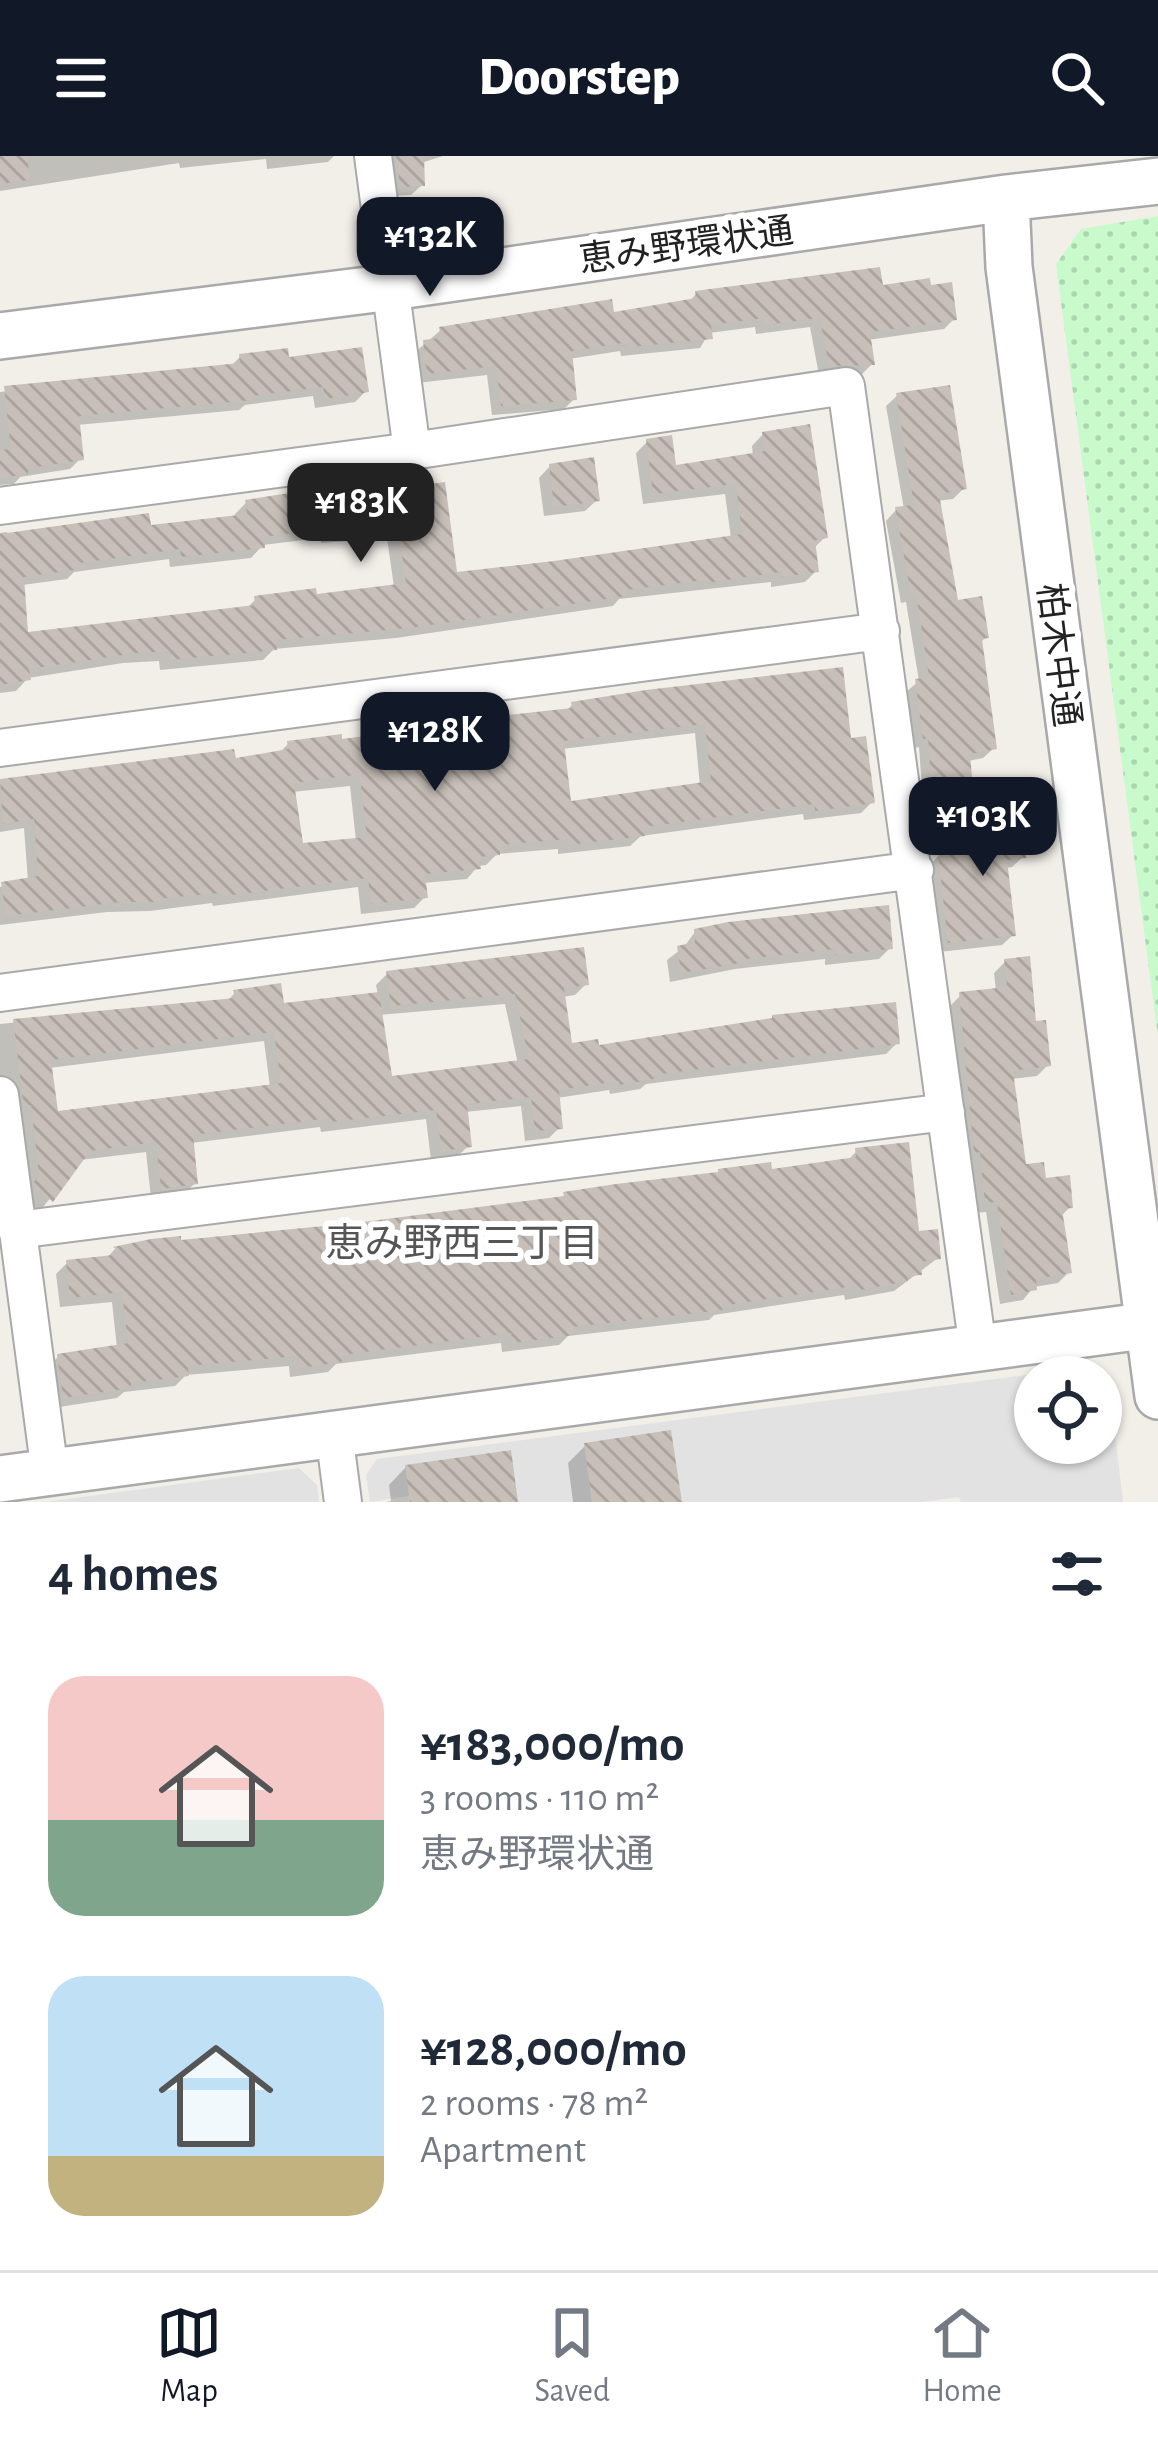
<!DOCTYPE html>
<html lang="en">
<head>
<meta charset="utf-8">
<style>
  :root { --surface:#fff; --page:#f6f6f7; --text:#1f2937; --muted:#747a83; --line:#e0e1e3; --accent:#111827 }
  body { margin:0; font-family:"Alegreya Sans","Noto Sans JP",sans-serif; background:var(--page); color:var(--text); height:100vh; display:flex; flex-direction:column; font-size:45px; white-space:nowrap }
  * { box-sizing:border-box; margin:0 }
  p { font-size:39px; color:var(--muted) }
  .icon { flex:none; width:66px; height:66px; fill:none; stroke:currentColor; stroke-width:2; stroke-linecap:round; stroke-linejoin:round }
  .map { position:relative; height:1346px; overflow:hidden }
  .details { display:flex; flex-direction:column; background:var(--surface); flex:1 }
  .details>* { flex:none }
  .buttons { position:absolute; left:1014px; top:1200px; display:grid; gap:24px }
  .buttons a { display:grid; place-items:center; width:108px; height:108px; border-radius:50%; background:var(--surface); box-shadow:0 3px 9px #0004; font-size:60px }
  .price { position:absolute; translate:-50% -102px; padding:0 27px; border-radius:24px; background:var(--accent); color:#fff; font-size:39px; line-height:78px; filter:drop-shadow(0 3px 6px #0008) }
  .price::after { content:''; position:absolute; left:50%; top:72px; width:36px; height:27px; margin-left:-18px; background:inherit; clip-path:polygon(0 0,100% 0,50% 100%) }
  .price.selected { background:#222; color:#fff }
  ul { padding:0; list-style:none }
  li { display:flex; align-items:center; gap:36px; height:300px; padding:0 48px }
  li span { display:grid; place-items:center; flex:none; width:336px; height:240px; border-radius:36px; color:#555 }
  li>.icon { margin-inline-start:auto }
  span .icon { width:144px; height:144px; fill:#fffc; stroke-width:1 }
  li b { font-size:51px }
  h2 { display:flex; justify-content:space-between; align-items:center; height:144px; padding:0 48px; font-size:51px }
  header { display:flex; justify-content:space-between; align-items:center; height:156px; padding:0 48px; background:var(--accent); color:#fff; font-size:54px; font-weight:800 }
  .tab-bar { display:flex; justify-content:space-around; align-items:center; height:168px; border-top:3px solid var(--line); background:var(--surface); font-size:33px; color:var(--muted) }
  .tab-bar a { display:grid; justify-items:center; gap:6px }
  .tab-bar .selected { color:var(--accent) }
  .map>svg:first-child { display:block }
  .park { fill:url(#park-dots) }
  .parking { fill:#e2e2e2 }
  .shadow { fill:#0003; fill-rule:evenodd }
  .building { fill:url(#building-back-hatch); fill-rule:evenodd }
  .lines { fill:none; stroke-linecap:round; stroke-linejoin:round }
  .minor-casing { stroke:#a9a9a9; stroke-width:40 }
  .tertiary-casing { stroke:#a9a9a9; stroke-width:50 }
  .minor { stroke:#fff; stroke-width:36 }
  .tertiary { stroke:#fff; stroke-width:45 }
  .labels { text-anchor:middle; stroke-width:12; stroke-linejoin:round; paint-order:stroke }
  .street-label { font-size:36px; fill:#222; stroke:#fff }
  .neighbourhood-label { font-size:39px; fill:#555; stroke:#fff }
</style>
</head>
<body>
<header><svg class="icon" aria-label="menu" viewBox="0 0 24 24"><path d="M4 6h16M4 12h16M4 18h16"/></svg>Doorstep<svg class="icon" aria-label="search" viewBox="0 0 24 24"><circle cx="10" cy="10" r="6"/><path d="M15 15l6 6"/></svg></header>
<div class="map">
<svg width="1158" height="1346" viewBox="0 0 1158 1346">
  <defs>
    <pattern id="park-dots" width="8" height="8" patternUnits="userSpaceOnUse" patternTransform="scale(3)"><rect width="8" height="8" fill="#c8facc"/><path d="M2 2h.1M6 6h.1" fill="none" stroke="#acd6af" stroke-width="1.8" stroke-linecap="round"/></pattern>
    <pattern id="building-back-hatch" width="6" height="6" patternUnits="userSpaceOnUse" patternTransform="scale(3)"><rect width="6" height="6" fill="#c7bfb8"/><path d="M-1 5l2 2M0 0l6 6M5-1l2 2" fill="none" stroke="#aba49e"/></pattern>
  </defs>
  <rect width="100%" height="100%" fill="#f2efe9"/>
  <path class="park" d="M1158 60V881L1056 108 1081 73Z"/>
  <path class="parking" d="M1087 1211 1100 1221H1035V1287H1101V1221L1109 1227 1123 1346H961L959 1341 922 1346H682L671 1275 584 1287 592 1346H518L510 1295 406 1309 409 1340 370 1346 366 1319 377 1303Z
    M299 1312 317 1329 319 1346H45Z"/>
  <path class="shadow" d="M0 0H334L328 6 267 13 266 3 180 12 179 7 0 35Z
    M383 0H443L421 7 422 29 411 39 390 40Z
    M880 132 954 163 944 173 868 184 872 208 862 218 819 219 810 171 756 178 755 171 709 177 700 192 621 200 620 195 569 203 574 243 564 253 492 259 487 219 417 227 414 197 441 174 612 160 688 147 696 138Z
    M240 201 286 204 366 235 355 246 315 252 313 240 245 249 239 254 77 269 81 302 70 313 20 321 14 328 0 329V236L230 211Z
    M897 240 964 332 953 343 937 345 956 447 986 481 980 487 994 592 983 602 968 605 970 632 959 643 923 645 919 591 914 592 906 536 919 525 906 446 901 447 886 365 896 354 904 353 886 250Z
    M763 278 825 381 813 393 816 415 805 426 771 431V426L619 443 613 450 396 482 274 493 263 504 160 514 159 505 123 507 28 522 16 535 0 537V377L7 376 8 380 148 372 236 363 235 358 247 346 375 339 454 419 731 382 725 338 643 348 636 297 647 286 673 312 753 300 752 290ZM320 382 321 387 387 382 394 431 314 442 256 443 246 453 25 479 22 429 67 423 74 416 169 403 170 411 251 402 263 389Z
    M550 310 597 344 585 355 544 360 539 322Z
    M572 549 849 585 872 646 861 657 804 664 803 658 641 680 630 690 558 698V693L497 698 486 709 478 710 467 723 423 727 425 741 414 752 361 758 358 731 213 750 212 747 150 755 107 756 0 769V731L28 725 24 672 0 676V626L232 596 234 606 278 598 288 588 340 586 418 576 430 565 468 566 565 556ZM695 577 700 630 568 649 562 593ZM350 630 356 685 301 690 292 636Z
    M973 662 1023 701 1012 711 1005 712 1013 779 1002 789 939 796 929 710 939 699 965 696 962 672Z
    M695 776 890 792 879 803 825 809V803L735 813 670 826 667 804 684 791Z
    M1005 806 1048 909 1037 920 1011 923 1023 1012 1070 1051 1060 1061 1069 1116 1058 1127 1034 1131 1023 1144 1000 1148 986 1056 975 1057 964 1006 950 850 961 839 996 835 994 817Z
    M387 818 586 828 575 839 562 841 569 890 897 887 886 898 646 928 640 933 610 938 609 934 557 942 560 971 549 982 525 985 521 950 465 956 468 990 457 1001 431 1004 426 963 321 976 320 971 191 987 195 1027 184 1038 151 1042 146 996 80 1004 40 1055 25 1044 30 1032 21 959 14 960 0 930V868L226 846 235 837 281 850 378 839 376 829ZM505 848 518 908 389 924 379 859ZM264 885 270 931 56 959 49 912Z
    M857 995 938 1102 894 1135 845 1144 844 1139 714 1159 709 1164 568 1180 559 1189 502 1196 501 1187 336 1208 328 1216 290 1221 289 1210 186 1219 175 1230 124 1236 117 1242 53 1252 47 1212 58 1201 117 1192 112 1146 60 1151 56 1118 67 1107 106 1103 115 1093 152 1086 179 1087 356 1070 561 1043 565 1039 770 1017 846 1006Z
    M585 1290 679 1346H573L568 1307Z
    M406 1311 515 1346H386L391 1345 389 1329Z"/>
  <path class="building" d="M0 0H27L30 24 0 28Z
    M396 0H424L425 30 400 31Z
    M880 111 883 129 930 122 931 129 952 126 957 164 870 176 875 209 829 210 820 162 765 169 764 162 711 169 713 183 630 191 629 186 572 195 577 244 501 250 496 210 427 218 423 184 441 182 439 171 612 143 614 156 696 142 695 135Z
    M362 191 369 236 325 243 323 231 253 240V244L79 260 84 304 28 312V318L0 322V294L11 293 4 230 240 207 239 198 288 192 289 201Z
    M950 229 967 333 939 338 958 444 982 440 989 482 982 483 997 593 970 598 973 633 932 636 928 582 923 583 915 523 929 521 916 437 911 438 895 351 914 349 896 237Z
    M810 268 828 382 815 384 819 416 782 421 781 416 706 427 705 424 626 434 627 440 410 472 276 484 277 494 170 504V495L136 497 29 513 31 524 0 529V378L149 357 151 369 247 358 245 344 328 331 377 327 378 335 445 326 457 416 554 405 742 378 736 328 653 338 646 283 672 279 676 309 765 295 762 276ZM331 372V378L398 372 406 427 317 438 316 432 254 440 255 449 28 476 24 421 81 413 80 407 180 393 181 401 265 392 264 381Z
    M594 301 600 345 554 351 549 308Z
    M843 511 851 582 866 580 875 647 815 655 814 648 734 659 644 671 645 680 568 689V683L500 689V699L479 701 481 713 425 718 428 742 371 748 368 722 223 740 222 737 164 742V746H120L6 760 1 726 38 720 34 663 3 668 0 623 234 593 236 602 288 593 287 585 342 578V583L430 572 429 562 470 557V563L572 552 571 546 646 534ZM705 568 711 625 571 645 564 585ZM354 619 360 621 367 681 303 687 294 627Z
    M1021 653 1026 702 1007 704 1016 780 948 787 938 696 975 692 971 659Z
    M889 749 893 793 836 799 835 793 746 803V806L681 817 677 790 695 786 694 773 728 766Z
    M584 791 589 829 564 832 572 887 598 883 599 889 772 862V859L896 846 900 888 653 919 654 923 620 929 619 925 559 934 563 973 535 975 531 941 467 948 472 991 442 995 436 954 331 966 330 962 193 979 198 1028 161 1033 156 986 90 995 53 1046 35 1033 34 1026 39 1018 31 949 24 951 13 863 235 842 233 834 281 827 284 847 379 836 392 920 529 903 515 838 391 850 386 815ZM274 876 281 927 58 955 51 904Z
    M1030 800 1036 865 1046 864 1051 910 1013 915 1026 1008 1044 1006 1046 1022 1070 1019 1073 1052 1062 1053 1072 1117 1036 1123 1037 1134 1011 1139 997 1046 985 1047 980 996 974 997 959 836 1007 831 1004 803Z
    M909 986 919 1075 938 1073 941 1103 921 1106 922 1119 908 1120V1125L855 1135 854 1130 800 1138 722 1150 723 1154 573 1171 574 1179 513 1187 511 1177 342 1199V1206L300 1212 299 1200 188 1210 189 1220 131 1227V1232L63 1242 57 1198 128 1187 122 1136 70 1142 66 1104 123 1098 113 1091 151 1083 181 1080V1084L355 1067 564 1040 563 1036 616 1028 718 1016V1013L771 1006 772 1013 856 1001 855 992Z
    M671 1274 682 1346H592L584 1287Z
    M511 1294 518 1346H410L405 1309Z"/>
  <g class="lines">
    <g class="minor-casing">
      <path id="minor" d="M373 0 412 295
        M0 350 412 295 846 230 978 1193
        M0 592 881 475
        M0 837 915 714
        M0 939 50 1317
        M17 1074 946 956
        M334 1277 343 1346"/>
    </g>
    <g class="tertiary-casing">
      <path id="tertiary" d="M1006 42 1009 111 1158 1240
        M0 180 392 131 1006 42 1158 25
        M0 1323 1158 1168"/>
    </g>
    <use href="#minor" class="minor"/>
    <use href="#tertiary" class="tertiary"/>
  </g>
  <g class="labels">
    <g class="street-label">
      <text transform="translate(686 88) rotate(-8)" y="13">恵み野環状通</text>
      <text transform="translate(1060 499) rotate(83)" y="13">柏木中通</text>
    </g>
    <g class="neighbourhood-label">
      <text x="462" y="1100">恵み野西三丁目</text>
    </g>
  </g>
</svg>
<div class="buttons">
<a><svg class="icon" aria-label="locate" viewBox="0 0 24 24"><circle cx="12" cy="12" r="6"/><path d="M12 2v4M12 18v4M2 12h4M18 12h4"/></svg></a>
</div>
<b class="price" style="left:430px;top:143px">¥132K</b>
<b class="price selected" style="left:361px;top:409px">¥183K</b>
<b class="price" style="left:435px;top:638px">¥128K</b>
<b class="price" style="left:983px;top:723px">¥103K</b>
</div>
<section class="details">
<h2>4 homes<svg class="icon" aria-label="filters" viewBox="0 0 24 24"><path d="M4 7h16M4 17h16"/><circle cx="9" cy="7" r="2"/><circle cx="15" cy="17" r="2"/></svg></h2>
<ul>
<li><span style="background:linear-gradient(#f6c9c9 60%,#7fa58c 0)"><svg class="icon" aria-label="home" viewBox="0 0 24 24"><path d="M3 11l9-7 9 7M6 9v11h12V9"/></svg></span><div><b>¥183,000/mo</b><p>3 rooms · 110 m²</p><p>恵み野環状通</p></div></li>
<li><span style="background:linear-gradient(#bfe0f5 75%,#c2b280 0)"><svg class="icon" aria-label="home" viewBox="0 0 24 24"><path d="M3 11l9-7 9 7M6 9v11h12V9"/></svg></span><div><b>¥128,000/mo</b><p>2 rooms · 78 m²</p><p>Apartment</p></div></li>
</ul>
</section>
<nav class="tab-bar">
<a class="selected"><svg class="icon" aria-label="map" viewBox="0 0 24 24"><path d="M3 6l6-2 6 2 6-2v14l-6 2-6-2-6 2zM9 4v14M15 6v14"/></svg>Map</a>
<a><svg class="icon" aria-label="saved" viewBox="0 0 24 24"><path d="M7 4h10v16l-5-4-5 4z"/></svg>Saved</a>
<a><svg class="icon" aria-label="home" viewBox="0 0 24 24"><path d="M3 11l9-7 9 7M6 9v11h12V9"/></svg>Home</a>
</nav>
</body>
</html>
